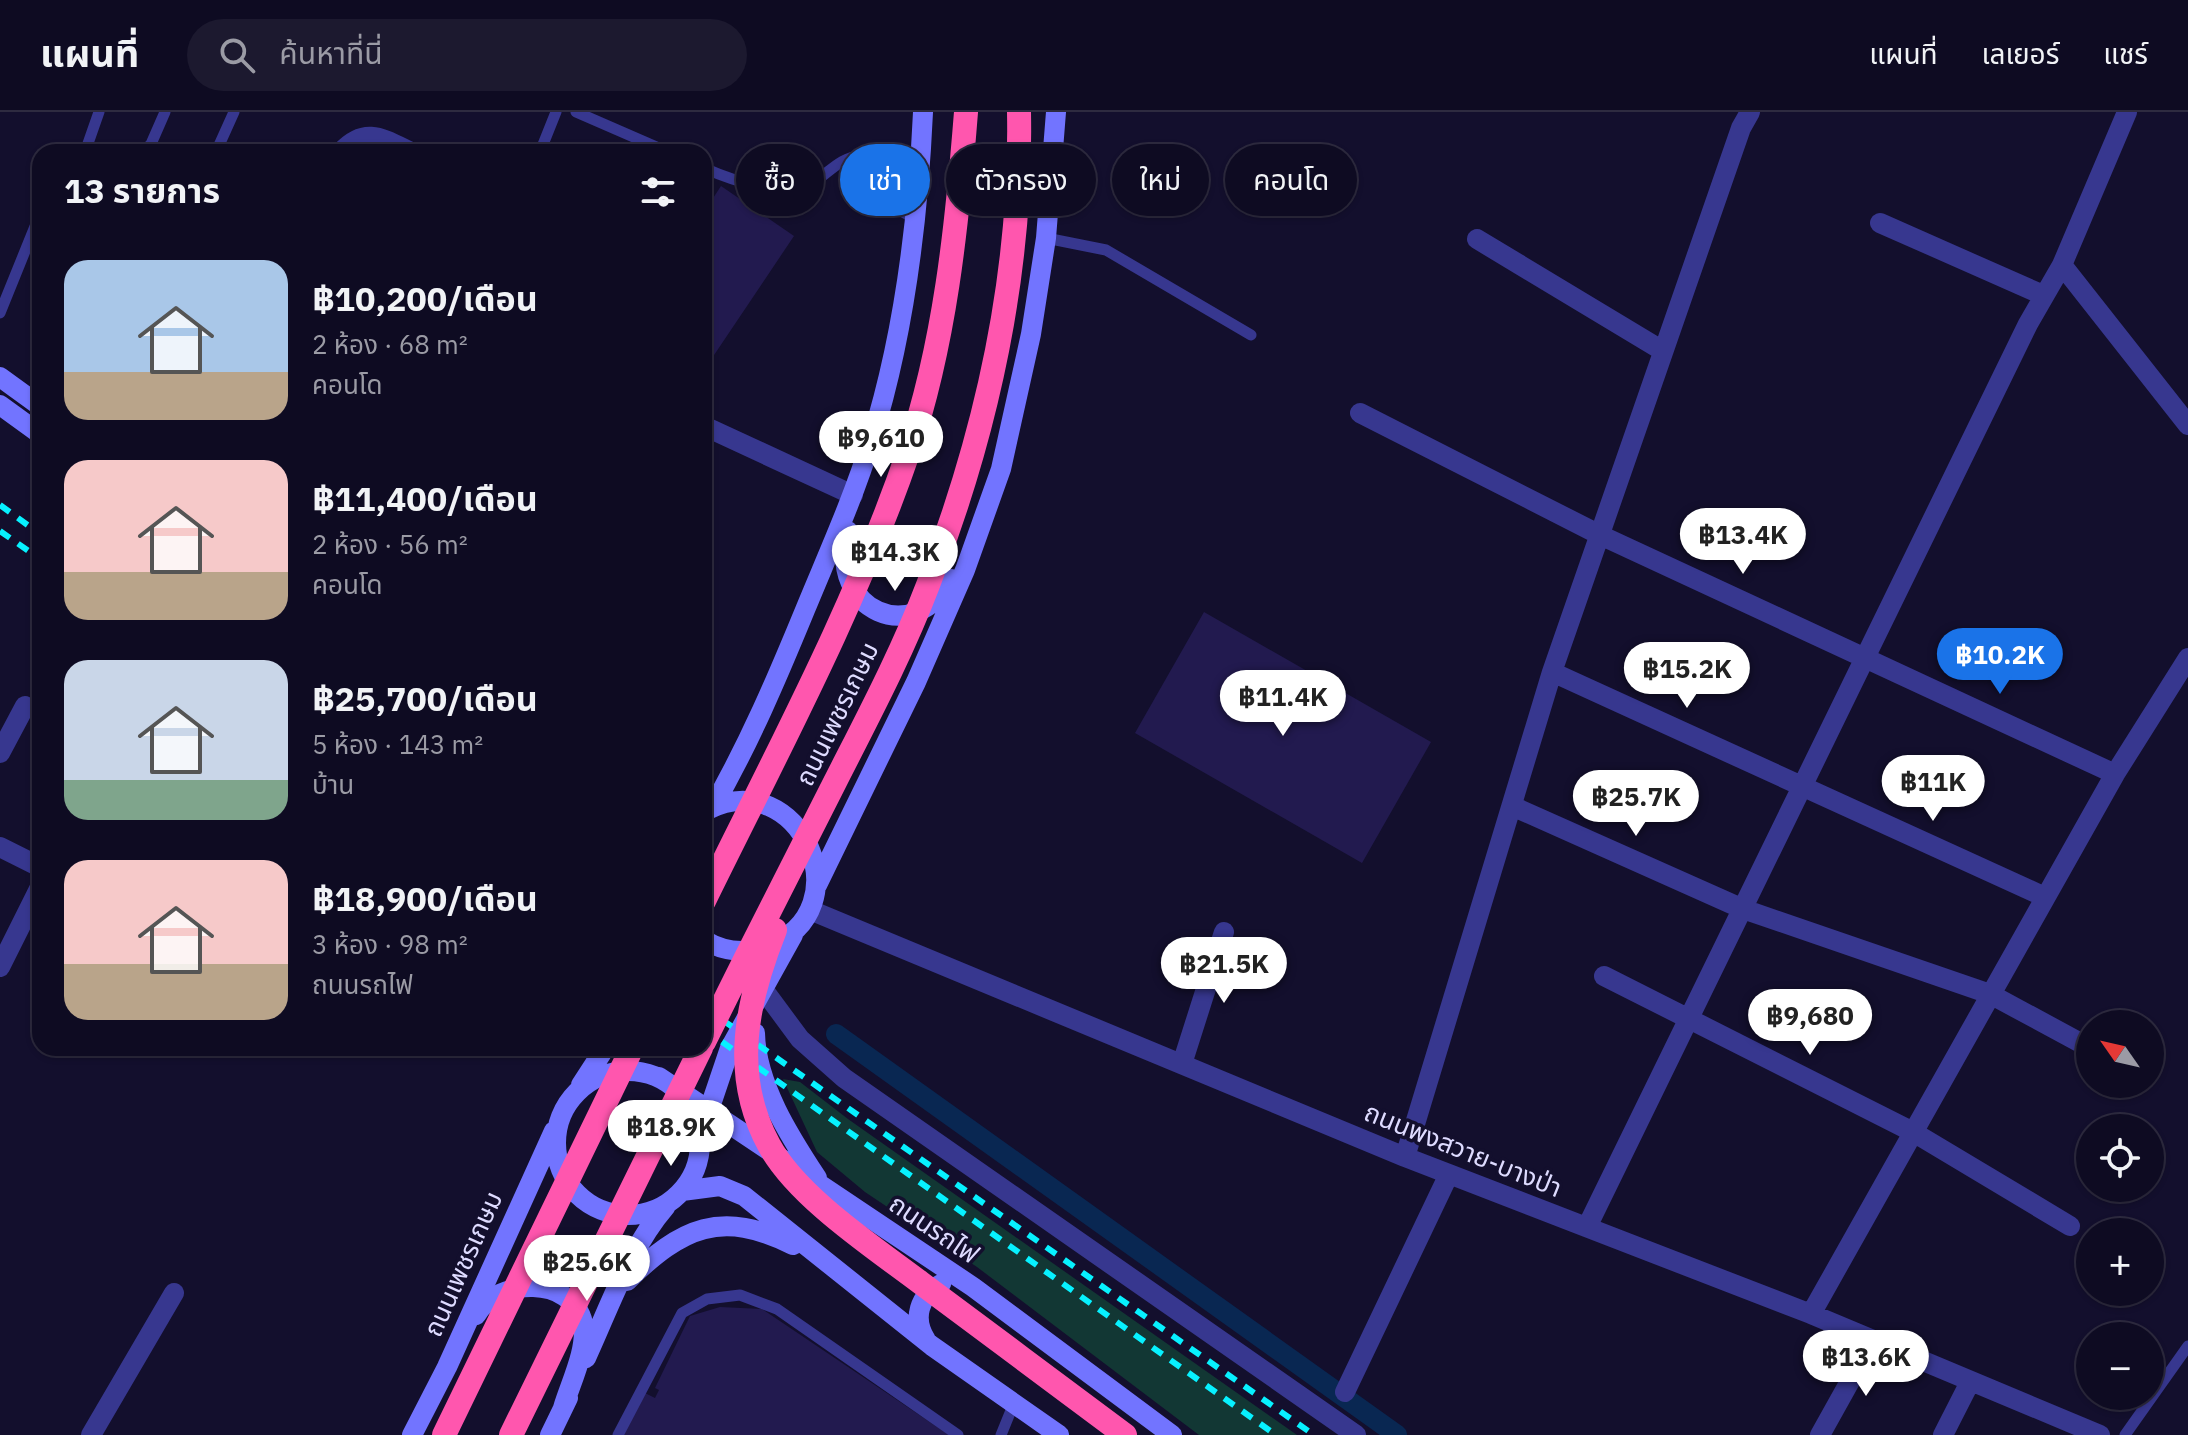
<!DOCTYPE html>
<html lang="th">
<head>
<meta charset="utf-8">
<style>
  :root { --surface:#0e0b22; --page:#1c192f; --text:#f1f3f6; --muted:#9b9ba5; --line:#2e2b40; --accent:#1a73e8 }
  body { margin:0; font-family:"IBM Plex Sans","Noto Sans Thai",sans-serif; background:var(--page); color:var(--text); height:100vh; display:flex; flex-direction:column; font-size:30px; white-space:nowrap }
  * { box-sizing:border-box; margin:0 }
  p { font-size:26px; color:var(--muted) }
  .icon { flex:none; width:44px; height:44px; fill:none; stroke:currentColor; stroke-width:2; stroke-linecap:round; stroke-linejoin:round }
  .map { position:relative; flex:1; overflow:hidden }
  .drawer { position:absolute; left:32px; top:32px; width:680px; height:912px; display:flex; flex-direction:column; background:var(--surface); border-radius:24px; box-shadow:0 2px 6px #0004,0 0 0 2px var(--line) }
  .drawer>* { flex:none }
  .top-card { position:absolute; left:736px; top:32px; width:760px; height:72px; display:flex; gap:16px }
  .needle { width:52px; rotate:304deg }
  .tools { position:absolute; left:2076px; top:898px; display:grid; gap:16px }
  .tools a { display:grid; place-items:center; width:88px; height:88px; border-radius:50%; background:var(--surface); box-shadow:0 2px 6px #0004,0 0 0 2px var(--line); font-size:40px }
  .price { position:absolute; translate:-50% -68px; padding:0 18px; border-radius:28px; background:#fff; color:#222; font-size:26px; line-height:52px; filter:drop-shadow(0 2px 4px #0008) }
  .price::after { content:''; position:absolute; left:50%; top:48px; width:24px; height:18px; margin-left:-12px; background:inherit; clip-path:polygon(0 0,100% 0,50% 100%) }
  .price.on { background:var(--accent); color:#fff }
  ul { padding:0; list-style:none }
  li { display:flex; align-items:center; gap:24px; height:200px; padding:0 32px }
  li span { display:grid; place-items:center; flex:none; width:224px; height:160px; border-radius:24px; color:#555 }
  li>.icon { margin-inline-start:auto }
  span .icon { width:96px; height:96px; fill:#fffc; stroke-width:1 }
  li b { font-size:34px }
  h2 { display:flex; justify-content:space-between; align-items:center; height:96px; padding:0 32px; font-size:34px }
  .pill { padding:0 28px; border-radius:36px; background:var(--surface); box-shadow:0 2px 6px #0004,0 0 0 2px var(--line); font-size:28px; line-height:72px }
  .pill.on { background:var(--accent); color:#fff }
  header { display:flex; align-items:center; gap:48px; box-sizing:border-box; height:112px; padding:0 40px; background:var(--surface); border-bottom:2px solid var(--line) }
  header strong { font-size:38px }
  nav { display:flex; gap:44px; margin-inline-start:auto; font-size:28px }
  .search { width:560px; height:72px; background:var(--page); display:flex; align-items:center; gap:20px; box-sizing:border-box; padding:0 28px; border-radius:44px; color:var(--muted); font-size:30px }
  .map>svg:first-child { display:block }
  .green { fill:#123734 }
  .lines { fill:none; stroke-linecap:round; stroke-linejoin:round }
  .canal { stroke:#092752; stroke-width:20 }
  .building { fill:#221a4f }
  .lane { stroke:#37378f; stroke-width:11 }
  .street { stroke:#37378f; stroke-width:20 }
  .secondary { stroke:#7274ff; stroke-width:20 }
  .rail { stroke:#07f1ff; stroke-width:6; stroke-dasharray:12 10; stroke-linecap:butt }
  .highway-bridge { stroke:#ff56ae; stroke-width:24 }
  .labels { text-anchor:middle; stroke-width:7; stroke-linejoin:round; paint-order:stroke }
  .street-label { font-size:26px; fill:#dedbff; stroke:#130f2d }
</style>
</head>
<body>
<header>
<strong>แผนที่</strong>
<div class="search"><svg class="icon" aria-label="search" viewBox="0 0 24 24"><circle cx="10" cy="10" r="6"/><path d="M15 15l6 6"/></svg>ค้นหาที่นี่</div>
<nav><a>แผนที่</a><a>เลเยอร์</a><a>แชร์</a></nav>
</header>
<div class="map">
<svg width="2188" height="1323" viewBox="0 0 2188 1323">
  <rect width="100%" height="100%" fill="#130f2d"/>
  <path class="green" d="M783 967 800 970 848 1007 1297 1323H1199L977 1155 865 1080 817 1040Z"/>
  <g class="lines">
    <path class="canal" d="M836 922 1397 1323"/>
  </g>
  <path class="building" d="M721 74 794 124 704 258V100Z
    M1204 500 1431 630 1362 751 1135 621Z
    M720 1195 762 1197 949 1323H622L645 1281 655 1286 659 1278 655 1276 690 1204Z"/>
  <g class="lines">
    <path class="lane" d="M576 0 668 40
      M85 40 99 0
      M142 40 151 32 165 0
      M216 40 234 0
      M540 40 556 0
      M704 56C729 67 789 89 813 71 830 60 840 45 861 44 892 61 879 94 915 106
      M1046 126 1106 138 1251 223
      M0 201 40 102
      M618 1323 682 1201 707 1187 740 1183 777 1197 958 1323
      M1001 1323 1014 1291
      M2125 1323 2188 1234"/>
    <path class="street" d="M341 40C365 14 382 26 411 40
      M1880 111 2043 183
      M1477 127 1663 239
      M2062 153 2188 313
      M1360 301 1600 423 2115 662
      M704 314 853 383
      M1552 560 2045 785
      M0 641 25 594
      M1512 694 1743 797 1990 882 2090 936
      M0 735 40 755
      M810 798 1405 1045 1811 1202 2100 1323
      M0 855 40 775
      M1604 864 1913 1020 2070 1114
      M763 877 800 927 844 966 1356 1323
      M1182 952 1224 820
      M1405 1045 1552 560 1741 16 1750 0
      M1587 1115 2028 212 2062 153 2127 0
      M1811 1202 2115 662 2188 546
      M1345 1280 1449 1062
      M91 1323 174 1181
      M1820 1323 1873 1228
      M1943 1323 1970 1270"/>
    <path class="secondary" d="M0 265 40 294
      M0 293 40 322
      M848 419C828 500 914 536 951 467
      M712 696C749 632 777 566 805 498 828 442 853 387 871 329 904 224 918 110 923 0
      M817 773 916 570 965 458 1001 357 1031 222 1046 126 1056 0
      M704 828C724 840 747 842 768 834 865 798 800 651 707 698
      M755 921C756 972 790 1025 817 1066
      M556 1031a72 72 0 1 1 144 0a72 72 0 1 1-144 0Z
      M659 965 973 1175 1172 1323
      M581 973 605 936
      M705 1010 730 936 793 823
      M682 1079 720 1074 744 1084 932 1234 1059 1323
      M627 1169C682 1115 721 1097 793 1133
      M476 1203C497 1166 572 1163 583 1211 588 1237 570 1272 563 1296
      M926 1228C912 1206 919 1184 941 1172
      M586 1246C610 1194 629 1137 666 1094
      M412 1323 447 1255 554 1019
      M550 1323 568 1286"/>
    <path class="rail" d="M0 393 40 422
      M0 419 40 447
      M704 895 1314 1323
      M704 917 1276 1323"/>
    <path class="highway-bridge" d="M704 789C776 642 855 496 908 341 945 232 957 114 966 0
      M775 818C747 888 730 962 769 1033 797 1085 875 1136 921 1171 989 1222 1057 1272 1125 1323
      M704 930C747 843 791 756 835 670 868 605 902 541 928 473 986 323 1022 162 1019 0
      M444 1323 632 936
      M511 1323 701 936"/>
  </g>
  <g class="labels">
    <g class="street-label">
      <text transform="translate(837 602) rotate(-64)" y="9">ถนนเพชรเกษม</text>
      <text transform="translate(1463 1038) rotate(22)" y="9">ถนนพงสวาย-บางป่า</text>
      <text transform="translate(934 1117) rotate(34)" y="9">ถนนรถไฟ</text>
      <text transform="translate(463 1152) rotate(-66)" y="9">ถนนเพชรเกษม</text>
    </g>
  </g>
</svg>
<div class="tools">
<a><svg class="needle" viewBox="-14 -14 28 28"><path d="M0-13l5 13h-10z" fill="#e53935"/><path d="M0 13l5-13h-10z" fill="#9b9ba5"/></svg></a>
<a><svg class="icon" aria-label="locate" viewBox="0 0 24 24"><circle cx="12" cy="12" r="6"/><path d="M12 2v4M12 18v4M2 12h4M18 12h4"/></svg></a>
<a>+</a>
<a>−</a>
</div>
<b class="price" style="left:881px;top:367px">฿9,610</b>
<b class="price" style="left:1743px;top:464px">฿13.4K</b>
<b class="price" style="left:895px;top:481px">฿14.3K</b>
<b class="price on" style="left:2000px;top:584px">฿10.2K</b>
<b class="price" style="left:1687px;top:598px">฿15.2K</b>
<b class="price" style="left:1283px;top:626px">฿11.4K</b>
<b class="price" style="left:1933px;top:711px">฿11K</b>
<b class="price" style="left:1636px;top:726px">฿25.7K</b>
<b class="price" style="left:1224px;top:893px">฿21.5K</b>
<b class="price" style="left:1810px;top:945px">฿9,680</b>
<b class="price" style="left:671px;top:1056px">฿18.9K</b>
<b class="price" style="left:587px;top:1191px">฿25.6K</b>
<b class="price" style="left:1866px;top:1286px">฿13.6K</b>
<div class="top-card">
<a class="pill">ซื้อ</a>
<a class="pill on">เช่า</a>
<a class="pill">ตัวกรอง</a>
<a class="pill">ใหม่</a>
<a class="pill">คอนโด</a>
</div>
<section class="drawer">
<h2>13 รายการ<svg class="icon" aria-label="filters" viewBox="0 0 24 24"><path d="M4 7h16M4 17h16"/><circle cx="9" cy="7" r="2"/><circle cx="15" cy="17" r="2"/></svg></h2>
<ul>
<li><span style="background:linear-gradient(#a9c7e8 70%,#b9a48a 0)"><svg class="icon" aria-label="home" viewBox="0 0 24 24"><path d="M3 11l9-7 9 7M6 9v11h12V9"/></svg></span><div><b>฿10,200/เดือน</b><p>2 ห้อง · 68 m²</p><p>คอนโด</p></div></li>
<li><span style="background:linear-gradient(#f6c9c9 70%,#b9a48a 0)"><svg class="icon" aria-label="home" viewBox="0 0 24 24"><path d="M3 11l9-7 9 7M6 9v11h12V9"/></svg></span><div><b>฿11,400/เดือน</b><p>2 ห้อง · 56 m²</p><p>คอนโด</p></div></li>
<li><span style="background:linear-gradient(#c9d6e8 75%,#7fa58c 0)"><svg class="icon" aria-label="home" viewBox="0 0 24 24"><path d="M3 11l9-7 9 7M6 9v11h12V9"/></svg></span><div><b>฿25,700/เดือน</b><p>5 ห้อง · 143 m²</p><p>บ้าน</p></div></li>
<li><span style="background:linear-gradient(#f6c9c9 65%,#b9a48a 0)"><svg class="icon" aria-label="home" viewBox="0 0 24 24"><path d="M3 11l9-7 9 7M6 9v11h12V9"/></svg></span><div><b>฿18,900/เดือน</b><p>3 ห้อง · 98 m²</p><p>ถนนรถไฟ</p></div></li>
</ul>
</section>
</div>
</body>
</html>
